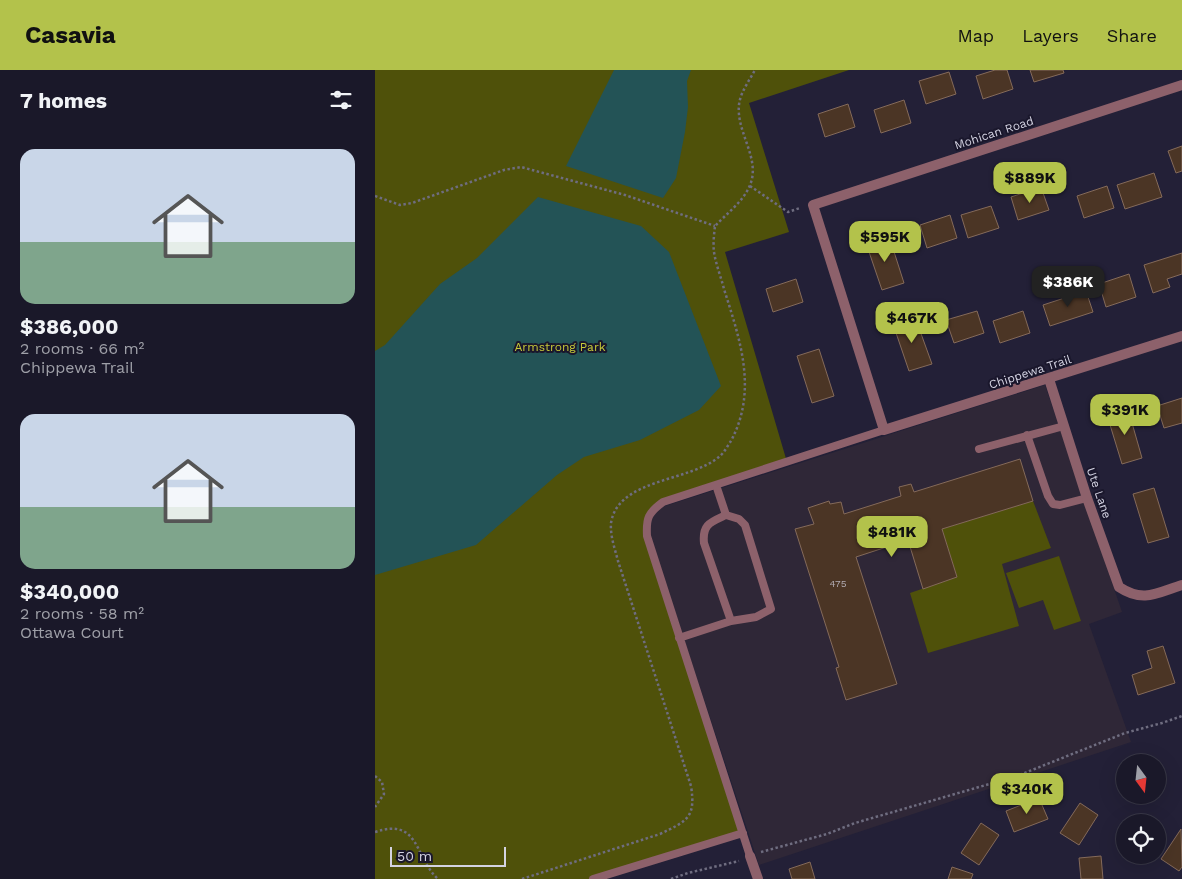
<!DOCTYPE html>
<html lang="en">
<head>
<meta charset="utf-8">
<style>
  :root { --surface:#1a1829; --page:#232131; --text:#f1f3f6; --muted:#9fa0a8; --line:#383746; --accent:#b3c24b }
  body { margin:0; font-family:"Work Sans",sans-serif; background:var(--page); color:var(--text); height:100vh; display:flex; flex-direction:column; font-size:19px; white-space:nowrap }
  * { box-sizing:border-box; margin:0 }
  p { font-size:16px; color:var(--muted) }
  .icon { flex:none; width:28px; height:28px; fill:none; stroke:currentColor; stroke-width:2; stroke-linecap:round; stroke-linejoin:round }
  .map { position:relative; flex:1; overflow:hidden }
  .details { display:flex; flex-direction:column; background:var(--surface); width:375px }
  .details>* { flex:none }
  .needle { width:32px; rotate:165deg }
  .tools { position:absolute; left:741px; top:684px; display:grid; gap:10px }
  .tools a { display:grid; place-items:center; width:50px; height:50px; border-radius:50%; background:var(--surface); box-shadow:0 5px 20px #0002,0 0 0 1px var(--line); font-size:25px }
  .scale { position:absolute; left:15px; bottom:12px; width:116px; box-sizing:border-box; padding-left:5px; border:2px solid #d4d3e2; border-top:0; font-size:14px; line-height:18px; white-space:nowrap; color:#d4d3e2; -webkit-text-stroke:4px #1a172c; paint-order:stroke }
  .price { position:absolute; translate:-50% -42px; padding:0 11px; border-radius:10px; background:var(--accent); color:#111; font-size:16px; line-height:32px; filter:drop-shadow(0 1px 2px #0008) }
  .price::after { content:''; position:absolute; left:50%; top:30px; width:15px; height:11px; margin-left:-8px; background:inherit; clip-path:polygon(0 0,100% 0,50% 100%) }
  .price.selected { background:#222; color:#fff }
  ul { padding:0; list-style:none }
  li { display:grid; align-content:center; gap:10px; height:265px; padding:0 20px }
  li span { display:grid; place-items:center; height:155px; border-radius:15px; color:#555 }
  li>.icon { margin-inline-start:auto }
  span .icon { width:90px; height:90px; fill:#fffc; stroke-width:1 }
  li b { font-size:21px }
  h2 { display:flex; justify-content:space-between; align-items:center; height:60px; padding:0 20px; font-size:21px }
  header { display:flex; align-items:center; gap:30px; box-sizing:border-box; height:70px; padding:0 25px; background:var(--accent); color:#111 }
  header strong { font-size:24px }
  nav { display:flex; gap:28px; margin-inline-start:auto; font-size:18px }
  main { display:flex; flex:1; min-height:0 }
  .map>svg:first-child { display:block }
  .education { fill:#2f2737 }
  .green { fill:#4f510a }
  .water { fill:#235356 }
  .building { fill:#4b3525; stroke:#846a5a }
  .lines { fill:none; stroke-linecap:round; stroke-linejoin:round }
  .path { stroke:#6f6d80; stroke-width:2.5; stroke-dasharray:2.5 2.5; stroke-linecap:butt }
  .service { stroke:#8d616b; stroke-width:8 }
  .minor { stroke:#8d616b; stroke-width:10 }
  .labels { text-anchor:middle; stroke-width:4; stroke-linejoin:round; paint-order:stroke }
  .number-label { font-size:10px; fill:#b2acb3 }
  .street-label { font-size:12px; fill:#d4d3e2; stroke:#1a172c }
  .park-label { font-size:12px; fill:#c7ca39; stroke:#1a172c }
</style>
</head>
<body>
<header>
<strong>Casavia</strong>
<nav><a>Map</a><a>Layers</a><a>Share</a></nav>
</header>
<main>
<section class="details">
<h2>7 homes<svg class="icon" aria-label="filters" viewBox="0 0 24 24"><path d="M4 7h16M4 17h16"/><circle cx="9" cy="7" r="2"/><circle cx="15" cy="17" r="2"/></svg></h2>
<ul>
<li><span style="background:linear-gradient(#c9d6e8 60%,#7fa58c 0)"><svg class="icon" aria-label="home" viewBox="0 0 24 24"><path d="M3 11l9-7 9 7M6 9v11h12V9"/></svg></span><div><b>$386,000</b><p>2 rooms · 66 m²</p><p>Chippewa Trail</p></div></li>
<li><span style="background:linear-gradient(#c9d6e8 60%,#7fa58c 0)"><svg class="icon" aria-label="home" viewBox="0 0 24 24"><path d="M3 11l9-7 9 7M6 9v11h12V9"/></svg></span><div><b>$340,000</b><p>2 rooms · 58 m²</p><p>Ottawa Court</p></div></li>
</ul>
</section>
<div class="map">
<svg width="807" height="809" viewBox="0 0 807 809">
  <rect width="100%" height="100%" fill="#232037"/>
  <path class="education" d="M670 315 747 542 714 554 756 672 384 795 275 467 277 446 287 437Z"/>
  <path class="green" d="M0 0H474L374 33 414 162 350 182 412 392 288 432 271 453 368 763 218 809H0Z
    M658 431 676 478 627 494 644 556 553 583 535 523 582 507 567 459Z
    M684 486 706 551 679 560 668 530 644 538 631 503Z"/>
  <path class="water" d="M239 0H316L312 11 313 37 310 62 301 108 288 128 191 96Z
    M163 127 266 156 294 182 346 316 324 340 265 370 209 387 182 405 101 475 0 505V281L10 275 65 214 102 188Z"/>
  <path class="building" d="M620 0H632L638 19 608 29 601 6Z
    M655 0H688L689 3 659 12Z
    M574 2 581 24 551 34 544 11Z
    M529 30 536 53 506 63 499 40Z
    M473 34 480 57 450 67 443 44Z
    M807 76V101L801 103 793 81Z
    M779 103 787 127 750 139 742 115Z
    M732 116 739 138 709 148 702 126Z
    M666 117 674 140 643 150 636 127Z
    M616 136 624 158 593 168 586 145Z
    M575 145 582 168 552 178 545 155Z
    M514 166 529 213 507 220 491 173Z
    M807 183V204L792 209 795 217 778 223 769 195Z
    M754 204 761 227 731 237 724 214Z
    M421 209 428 232 398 242 391 219Z
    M711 221 718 242 675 256 668 235Z
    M602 241 609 263 579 273 571 250Z
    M648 241 655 263 625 273 618 251Z
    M540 247 557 294 534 301 518 254Z
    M444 279 459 326 437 333 422 286Z
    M807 328V353L789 358 782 336Z
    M753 339 767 388 747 394 732 345Z
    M645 389 658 431 567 459 582 507 548 519 533 470 481 487 522 614 471 630 461 598 464 597 420 459 439 454 433 438 454 431 455 434 466 432 469 444 526 426 524 417 536 414 539 422Z
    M779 418 794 467 773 473 758 424Z
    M788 576 800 613 763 625 757 605 777 598 772 581Z
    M664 728 673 749 639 762 631 741Z
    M705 733 723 745 704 775 685 763Z
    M606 753 624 765 604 795 586 783Z
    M806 759 807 797 804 801 786 789Z
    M726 786 728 809H706L704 788Z
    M435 792 440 809H417L414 799Z
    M577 797 598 804 596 809H573Z"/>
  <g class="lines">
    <path class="path" d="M375 116 413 142 425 138
      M0 126 25 135 37 133 129 100 146 97 250 125 340 156
      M0 706 7 712 9 724 0 737
      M0 762C45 747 39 787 63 809
      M386 782 452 764 480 753 642 706 750 663 787 653 807 646
      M147 809 285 764C312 751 321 748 316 716L243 491C240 479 235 466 236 453 243 408 316 412 345 386 349 383 353 375 356 371 383 320 365 270 349 219 346 207 341 195 339 182 338 174 339 164 340 156 351 144 369 131 375 115 386 89 361 62 364 35 365 23 374 11 380 0
      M296 809 313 803 364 791"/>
    <path class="service" d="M652 365 673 426 678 434 685 435 712 428
      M604 379 689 356
      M351 445 364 449 370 455 396 539 381 547 356 551
      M304 568 356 551 329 473C327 454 336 452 351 445L341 415
      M375 786 272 466C271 448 273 443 288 432L509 360
      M218 809 368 763"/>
    <path class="minor" d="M807 15 438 135 509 360 807 266
      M674 309 712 428 744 517C768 533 782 523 807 515
      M375 786 383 809"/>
  </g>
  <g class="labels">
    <g class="number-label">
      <text x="463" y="517">475</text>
    </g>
    <g class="street-label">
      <text transform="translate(619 63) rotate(-18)" y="4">Mohican Road</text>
      <text transform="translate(655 302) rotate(-18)" y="4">Chippewa Trail</text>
      <text transform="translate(724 423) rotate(71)" y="4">Ute Lane</text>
    </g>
    <g class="park-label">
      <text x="185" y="281">Armstrong Park</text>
    </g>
  </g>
</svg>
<div class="tools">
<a><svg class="needle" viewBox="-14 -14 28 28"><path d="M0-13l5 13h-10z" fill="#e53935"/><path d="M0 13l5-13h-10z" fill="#9fa0a8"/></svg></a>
<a><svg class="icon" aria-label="locate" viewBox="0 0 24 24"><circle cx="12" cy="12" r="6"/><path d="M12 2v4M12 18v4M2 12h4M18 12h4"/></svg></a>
</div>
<div class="scale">50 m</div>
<b class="price" style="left:655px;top:134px">$889K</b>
<b class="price" style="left:510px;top:193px">$595K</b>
<b class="price selected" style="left:693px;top:238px">$386K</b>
<b class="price" style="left:537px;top:274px">$467K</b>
<b class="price" style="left:750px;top:366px">$391K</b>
<b class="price" style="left:517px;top:488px">$481K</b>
<b class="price" style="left:652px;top:745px">$340K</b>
</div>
</main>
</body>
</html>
